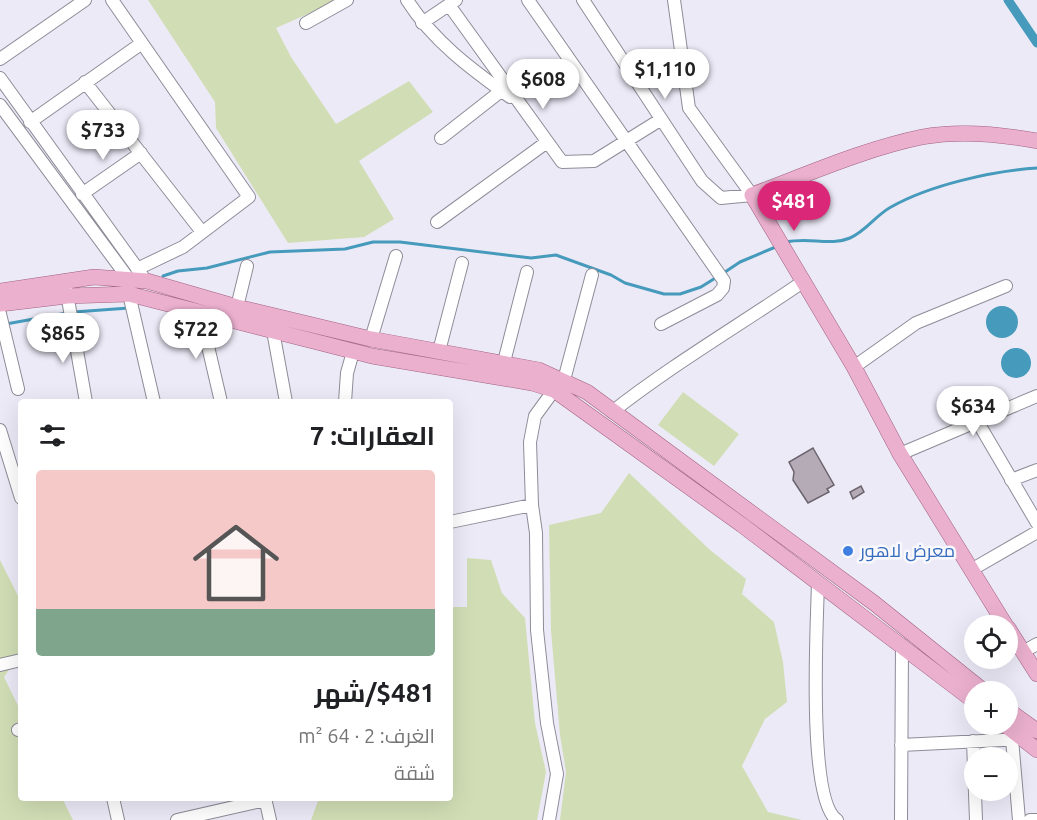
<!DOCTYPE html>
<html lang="ar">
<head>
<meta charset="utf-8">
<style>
  :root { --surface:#fff; --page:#f2f2f2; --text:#202124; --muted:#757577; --accent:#db2777 }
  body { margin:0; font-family:Ubuntu,Cairo,sans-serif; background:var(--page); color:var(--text); direction:rtl; height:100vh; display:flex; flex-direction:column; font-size:22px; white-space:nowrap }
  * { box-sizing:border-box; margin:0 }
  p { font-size:20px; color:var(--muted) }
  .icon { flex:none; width:33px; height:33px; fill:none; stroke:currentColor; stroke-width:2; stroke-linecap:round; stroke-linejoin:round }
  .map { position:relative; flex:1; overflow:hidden; direction:ltr }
  .sheet { position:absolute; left:18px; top:399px; width:435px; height:402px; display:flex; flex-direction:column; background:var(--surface); border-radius:6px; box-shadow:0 6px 24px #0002; direction:rtl }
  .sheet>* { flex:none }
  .controls { position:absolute; left:964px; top:615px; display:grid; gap:12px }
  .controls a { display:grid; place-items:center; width:54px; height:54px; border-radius:50%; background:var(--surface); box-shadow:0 6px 24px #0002; font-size:30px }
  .price { position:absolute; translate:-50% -51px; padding:0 14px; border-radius:21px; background:#fff; color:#222; font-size:20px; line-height:39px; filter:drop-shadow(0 2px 3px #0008) }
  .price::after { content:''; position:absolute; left:50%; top:36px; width:18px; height:14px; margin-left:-9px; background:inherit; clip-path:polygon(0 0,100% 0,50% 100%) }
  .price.on { background:var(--accent); color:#fff }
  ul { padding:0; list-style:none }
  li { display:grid; align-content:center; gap:12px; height:318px; padding:0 18px }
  li span { display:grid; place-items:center; height:186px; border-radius:6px; color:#555 }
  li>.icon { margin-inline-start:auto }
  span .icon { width:108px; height:108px; fill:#fffc; stroke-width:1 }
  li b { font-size:26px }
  h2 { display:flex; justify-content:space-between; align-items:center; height:72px; padding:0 18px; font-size:26px }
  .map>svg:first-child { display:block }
  .green { fill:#d1deb5 }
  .water { fill:#469abb }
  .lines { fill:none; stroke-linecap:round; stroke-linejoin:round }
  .stream { stroke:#469abb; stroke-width:3 }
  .canal { stroke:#469abb; stroke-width:9 }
  .building { fill:#b4abb6; stroke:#6b646d; stroke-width:1.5 }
  .minor-casing { stroke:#8e8c98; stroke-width:14 }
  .major-casing { stroke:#a16183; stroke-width:16 }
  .minor { stroke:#fff; stroke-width:12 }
  .major { stroke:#ebb0ce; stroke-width:15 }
  .shop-dot { fill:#3f7fe0; stroke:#f9f8fd; stroke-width:2 }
  .labels { text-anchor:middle; stroke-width:5; stroke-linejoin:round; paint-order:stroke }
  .shop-label { font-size:18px; fill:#366cbe; stroke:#f9f8fd; text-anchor:start }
</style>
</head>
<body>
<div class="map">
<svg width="1037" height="820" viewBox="0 0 1037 820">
  <rect width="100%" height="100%" fill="#eceaf7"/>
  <path class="green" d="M148 0H339L276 28 291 57 336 124 409 81 433 112 359 161 394 219 364 237 288 243 216 128 215 102Z
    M683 392 739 434 714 466 658 425Z
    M629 473 709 549 746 579 742 594 774 622 783 662 787 702 765 719 742 766 768 812 802 820H560L566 772 560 735 551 631 549 525 601 513Z
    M467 558 491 560 502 593 525 618 535 723 546 772 537 820H311L319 798H450V607H467Z
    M0 560 21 602V653L4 677 21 712V798H62L73 820H0Z"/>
  <path class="water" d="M986 322a16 16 0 1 1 32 0a16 16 0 1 1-32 0Z
    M1001 363a15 15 0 1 1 30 0a15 15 0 1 1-30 0Z"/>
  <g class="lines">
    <path class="stream" d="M787 242C808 237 831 246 850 238 866 231 876 215 891 207 930 185 992 171 1037 168
      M722 274 740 262 778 246
      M163 276 178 271 207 268 270 252 345 249 373 242H400L531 258 556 255 611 275 625 283 664 294H680L701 287 717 277
      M74 312 129 308
      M6 324 67 313"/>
    <path class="canal" d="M1008 0 1037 43"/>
  </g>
  <path class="building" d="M813 448 834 485 827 489 829 492 808 503 793 480 794 472 789 462Z
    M861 486 864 492 853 499 850 492Z"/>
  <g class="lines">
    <g class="minor-casing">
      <path id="minor" d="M112 0 249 197 183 247 137 269
        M407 0C433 41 471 69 510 97
        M528 0 724 281 723 288 717 295 661 324
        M583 0 702 181 721 198 752 195 689 108 674 0
        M449 5 562 162 594 161 660 120
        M306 23 347 0
        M422 23 456 0
        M0 59 85 0
        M0 78 142 275
        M85 82 202 232
        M0 105 128 278
        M30 122 142 43
        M441 138 501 91
        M82 194 141 153
        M437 222 547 142
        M66 288 86 402
        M129 294 154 402
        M237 307 247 266
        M200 312 221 402
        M0 314 18 389
        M273 331 286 402
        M371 339 396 256
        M439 351 462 263
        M504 362 527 272
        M854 367 916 323 1006 286
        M564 380 592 275
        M345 402 347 373 353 352
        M612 412C673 364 740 325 804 281
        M976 419 1037 523
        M0 430 21 498
        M900 454 1037 396
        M1011 480 1037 470
        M450 522 532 505
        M971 570 1037 532
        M818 583C817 623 807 800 837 820
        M1023 652 1037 644
        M0 665 21 660
        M18 730 21 729
        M1012 739 1019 820
        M973 741 976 820
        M901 745 1023 739
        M113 798 118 820
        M265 798 270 820
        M177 820 265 800
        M549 820 557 774 547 723 537 630 536 533 532 505 530 442 535 416 554 390
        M901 820 902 645
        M1030 820H1037"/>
    </g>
    <g class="major-casing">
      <path id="major" d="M0 291 94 277 147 281 237 307 371 339 539 370 587 392 874 603 985 692
        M0 304 67 296 129 294 372 356 532 383 554 390 742 525 975 702
        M1006 626 900 454 854 367 752 195C808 174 864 149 922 137 960 130 1000 134 1037 141
        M1008 628 1037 674
        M1008 710 1037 731
        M1004 724 1037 750"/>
    </g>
    <use href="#minor" class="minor"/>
    <use href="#major" class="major"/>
  </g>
  <circle class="shop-dot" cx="848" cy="551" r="6"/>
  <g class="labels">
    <g class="shop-label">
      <text x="860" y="557">معرض لاهور</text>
    </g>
  </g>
</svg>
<div class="controls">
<a><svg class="icon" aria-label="locate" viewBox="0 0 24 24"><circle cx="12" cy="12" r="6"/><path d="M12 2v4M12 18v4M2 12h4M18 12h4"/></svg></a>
<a>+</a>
<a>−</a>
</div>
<b class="price" style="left:665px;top:100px">$1,110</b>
<b class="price" style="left:543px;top:110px">$608</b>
<b class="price" style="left:103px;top:161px">$733</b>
<b class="price on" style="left:794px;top:232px">$481</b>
<b class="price" style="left:196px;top:360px">$722</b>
<b class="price" style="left:63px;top:364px">$865</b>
<b class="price" style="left:973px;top:437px">$634</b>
<section class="sheet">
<h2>العقارات: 7<svg class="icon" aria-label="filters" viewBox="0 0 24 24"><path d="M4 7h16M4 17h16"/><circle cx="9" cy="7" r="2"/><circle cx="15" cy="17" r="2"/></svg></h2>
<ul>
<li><span style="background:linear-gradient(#f6c9c9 75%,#7fa58c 0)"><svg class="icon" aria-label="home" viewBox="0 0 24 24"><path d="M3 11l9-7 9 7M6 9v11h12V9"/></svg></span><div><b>$481/شهر</b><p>الغرف: 2 · 64 m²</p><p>شقة</p></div></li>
</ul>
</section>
</div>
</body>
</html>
